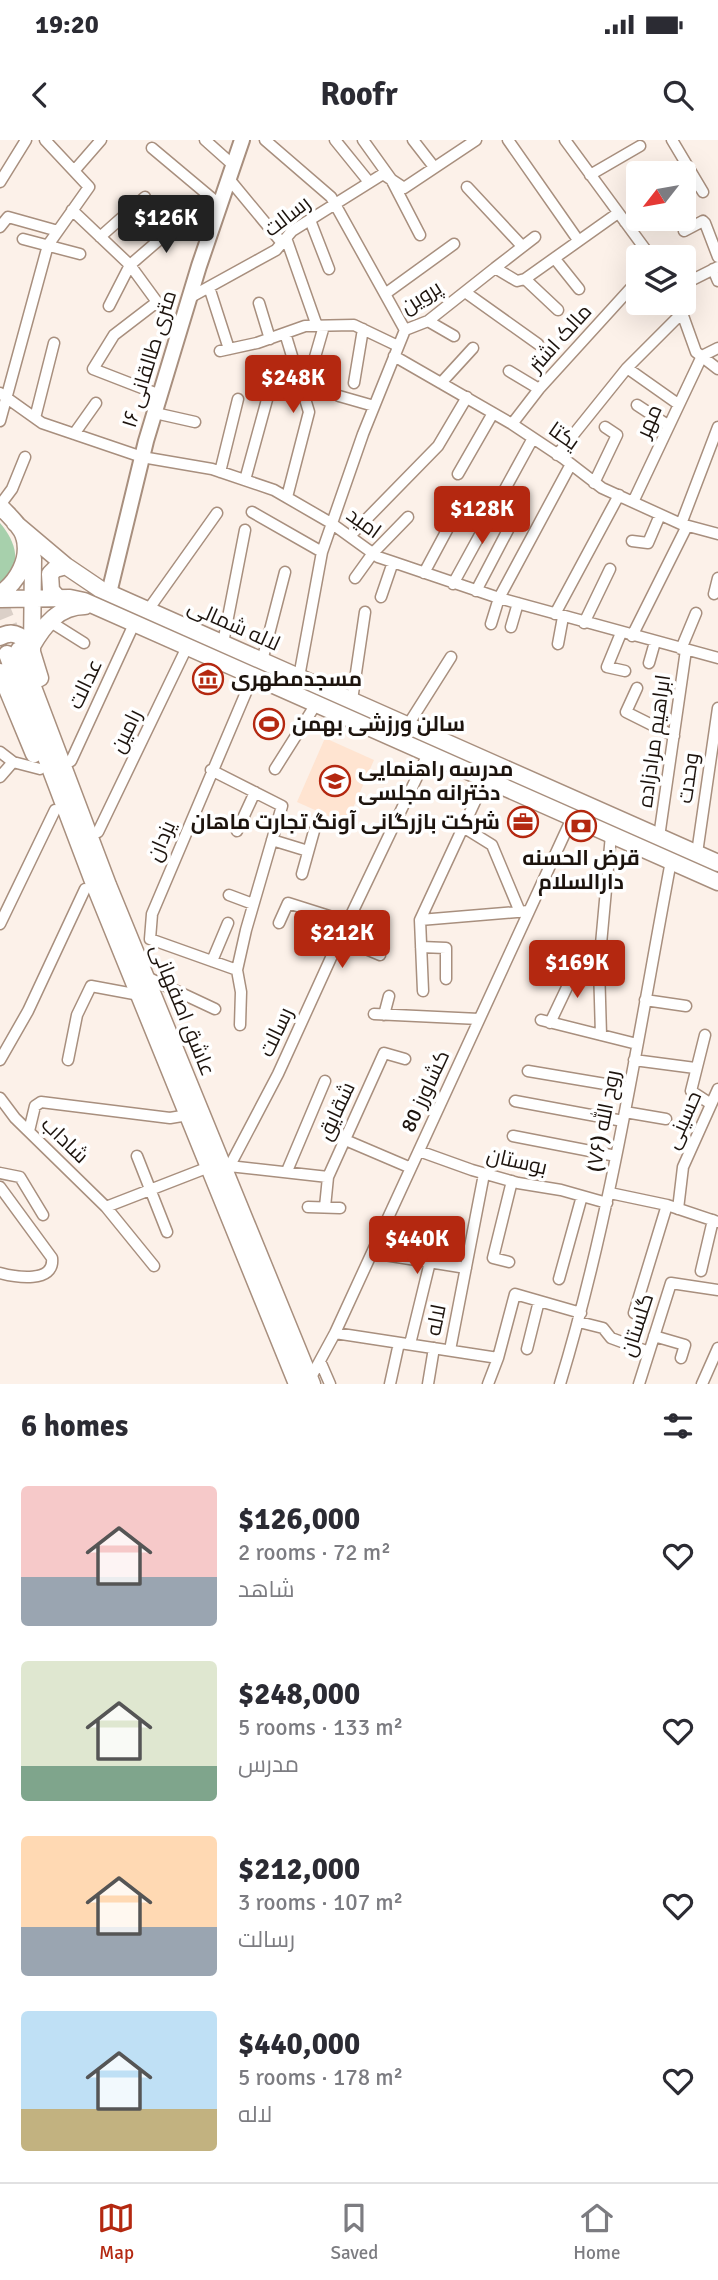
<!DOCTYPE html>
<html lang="en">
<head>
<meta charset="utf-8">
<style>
  :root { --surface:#fff; --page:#f7f7f7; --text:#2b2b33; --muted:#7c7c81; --line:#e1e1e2; --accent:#b42810 }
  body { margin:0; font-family:Signika,Cairo,sans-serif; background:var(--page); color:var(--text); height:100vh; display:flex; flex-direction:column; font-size:26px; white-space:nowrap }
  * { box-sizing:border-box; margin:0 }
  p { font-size:23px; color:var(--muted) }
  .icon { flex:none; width:38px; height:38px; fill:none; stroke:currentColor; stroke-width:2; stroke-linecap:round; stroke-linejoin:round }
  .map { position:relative; height:1244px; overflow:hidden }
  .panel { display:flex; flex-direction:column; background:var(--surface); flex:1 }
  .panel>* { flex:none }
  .needle { width:46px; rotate:239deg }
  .fabs { position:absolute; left:626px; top:21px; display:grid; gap:14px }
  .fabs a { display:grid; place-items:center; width:70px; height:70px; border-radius:7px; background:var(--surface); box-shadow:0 7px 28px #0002; font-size:35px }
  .price { position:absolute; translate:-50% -60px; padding:0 16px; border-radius:7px; background:var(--accent); color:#fff; font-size:23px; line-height:46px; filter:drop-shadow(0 2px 4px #0008) }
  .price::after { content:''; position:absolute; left:50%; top:42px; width:21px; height:16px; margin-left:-10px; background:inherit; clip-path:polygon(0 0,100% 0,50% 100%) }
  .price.active { background:#222; color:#fff }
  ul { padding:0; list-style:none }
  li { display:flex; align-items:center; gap:21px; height:175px; padding:0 21px }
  li span { display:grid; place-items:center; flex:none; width:196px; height:140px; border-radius:7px; color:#555 }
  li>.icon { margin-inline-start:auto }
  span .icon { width:84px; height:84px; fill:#fffc; stroke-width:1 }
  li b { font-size:30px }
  h2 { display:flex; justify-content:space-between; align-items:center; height:84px; padding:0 21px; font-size:30px }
  .status { display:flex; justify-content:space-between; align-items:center; height:49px; padding:0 35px; background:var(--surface); direction:ltr }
  .status svg { height:19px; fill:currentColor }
  header { display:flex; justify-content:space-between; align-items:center; height:91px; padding:0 21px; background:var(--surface); font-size:32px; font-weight:700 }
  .dock { display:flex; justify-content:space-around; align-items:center; height:98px; border-top:2px solid var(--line); background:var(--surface); font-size:19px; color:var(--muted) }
  .dock a { display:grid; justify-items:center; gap:4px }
  .dock .active { color:var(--accent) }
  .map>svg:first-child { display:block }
  .built { fill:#ffe4d1 }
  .green { fill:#a7d0ac }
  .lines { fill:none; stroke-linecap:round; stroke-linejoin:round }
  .primary-tunnel { stroke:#dbd0c8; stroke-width:16; stroke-dasharray:16 8; stroke-linecap:butt }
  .street-casing { stroke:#a88f7e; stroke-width:13 }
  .secondary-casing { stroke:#a88f7e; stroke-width:18 }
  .primary-casing { stroke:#a88f7e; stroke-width:19 }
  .street { stroke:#fff; stroke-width:10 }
  .secondary { stroke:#fff; stroke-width:14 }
  .primary { stroke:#fff; stroke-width:16 }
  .labels { text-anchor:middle; stroke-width:7; stroke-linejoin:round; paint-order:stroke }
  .street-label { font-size:21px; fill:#1d140e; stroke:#fff }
  .poi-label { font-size:21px; font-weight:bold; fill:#1d140e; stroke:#fff; text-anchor:start }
</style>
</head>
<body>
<div class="status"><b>19:20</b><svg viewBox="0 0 49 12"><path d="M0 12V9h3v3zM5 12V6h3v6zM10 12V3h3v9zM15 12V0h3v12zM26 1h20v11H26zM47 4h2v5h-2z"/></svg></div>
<header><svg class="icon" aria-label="back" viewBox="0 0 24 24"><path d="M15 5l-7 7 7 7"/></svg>Roofr<svg class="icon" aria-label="search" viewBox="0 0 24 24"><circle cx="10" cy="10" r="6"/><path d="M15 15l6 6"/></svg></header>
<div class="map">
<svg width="718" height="1244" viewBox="0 0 718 1244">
  <rect width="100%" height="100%" fill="#fcf1e9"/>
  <path class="built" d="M325 598 374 620 346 684 297 662Z"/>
  <path class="green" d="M0 383C16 402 24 425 0 442Z"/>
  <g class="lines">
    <path class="primary-tunnel" d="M0 463 17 505"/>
    <g class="street-casing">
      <path id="street" d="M205 0 233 25
        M265 0 331 57 405 190
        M335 0 369 42
        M363 0 391 39 420 95
        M413 0 434 27
        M508 0 578 100
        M565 0 651 117
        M672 0 703 52
        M152 8 220 65
        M74 31 101 0
        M590 35 640 6
        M229 39 282 103
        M0 42 26 0
        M467 47 522 106
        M684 52 698 44
        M72 70 130 125 179 192
        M310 80 329 129
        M625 82 639 75
        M0 87 8 77 58 91
        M684 91 703 81 705 83 718 117
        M100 97 145 57
        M286 98 317 186
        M23 99 80 114
        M555 119 579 149
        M495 128 535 97
        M713 129 718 141
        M525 139 558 170
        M684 144 718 127
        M209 147 229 209
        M465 152 538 204
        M385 154 454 104
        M189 158 276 110 292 91 383 34 404 48 476 0
        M157 162 114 195 93 229 160 255
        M259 163 270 199
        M109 166 130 125 181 81
        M682 173 696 212 718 229
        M428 181 454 196
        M285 193 309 272 287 357
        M220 211 257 203 305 186 354 185 398 206
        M394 216 512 284 563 318 602 348 681 384 718 394
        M627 228 678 264
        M509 231 539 249
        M354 243 363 189
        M441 243 473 208
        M0 253 42 283 142 317 212 329 274 350 331 383 378 417 393 422 499 458 718 518
        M304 255 324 186
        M339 256 374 266
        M637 265 669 286
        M155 273 195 282
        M35 278 54 203
        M0 281 48 105 89 47 45 0
        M512 284 539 249 639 139
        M74 294 96 263
        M557 315 627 228 682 173 678 163
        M220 332 238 259
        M458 334 493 273
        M245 340 274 234
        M594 343 617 295 605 287
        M633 362 702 216 718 208
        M0 365 12 349 25 317
        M252 372 322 412
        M681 384 718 287
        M350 396 438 306 467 257
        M632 401 648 403 660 375
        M424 433 462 362 449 355
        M355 438 373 413 408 377
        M453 444 533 298
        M476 451 520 367 501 357
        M714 454 718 438
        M381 457 393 422
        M148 470 217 373
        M555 474 619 355
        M49 481 84 503
        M584 483 610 429
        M491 484 499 458 571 324
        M511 487 518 463
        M621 493 607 527 625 531
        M632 496 687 386
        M223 503 245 390
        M558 504 563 477
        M681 509 696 473
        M262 521 285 432
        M649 523 655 502
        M299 537 322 412 363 294 405 190 428 181 495 128 517 141 525 139 618 73
        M637 548 626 572 674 596
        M352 560 365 472
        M408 585 451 517
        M0 612 13 622 40 629
        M71 621 134 484
        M275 629 316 564
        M211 630 282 666 246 790 237 830 241 852 240 885
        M0 637 13 622
        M463 687 492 705 520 772
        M237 691 255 652
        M98 692 187 507
        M659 697 686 510
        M272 700 308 711
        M697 713 718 568
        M302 734 314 691
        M229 755 253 764
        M420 780 529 771
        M279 783 288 763 348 782
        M0 784 55 670
        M340 798 380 815
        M421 807 446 808V839
        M212 821 228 783
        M237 830 150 799 152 774 253 536
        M151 839 215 869
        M423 851 420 780 485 640
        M645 860 686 866
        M374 874 479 879
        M384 875 389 856
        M541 880 637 904
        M550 883 579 822 599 826
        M601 895 599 826 611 695
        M705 895 691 951 711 964
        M0 920 28 871 85 749
        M68 920 77 875 91 846 134 854
        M634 920 695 928
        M528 931 629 948
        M0 958 15 978 106 1067 154 1126
        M515 961 623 981
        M625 972 666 979
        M29 991 35 966 41 962 170 978 188 975
        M513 996 616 1016
        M343 999 411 1028
        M419 1011 472 1030 518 1043 561 1050 607 1063
        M137 1016 167 1092
        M229 1026 328 1037
        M287 1031 325 941
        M0 1033 20 1037 43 1075
        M226 1033 278 934 340 798 428 614
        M0 1047 52 1118C55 1144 15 1137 0 1133
        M610 1053 667 1065 718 1082
        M106 1067 209 1027
        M308 1067 340 1068
        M325 1067 328 1037 384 913 405 919
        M678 1069 683 1027 718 949
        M372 1113 466 1128
        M509 1122 493 1118 512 1041
        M701 1131 713 1080
        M559 1139 582 1056
        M634 1173 667 1065
        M579 1182 603 1188 611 1198 649 1212
        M335 1193 498 1218
        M654 1196 685 1205 681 1218
        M410 1204 430 1122
        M527 1209 539 1161
        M450 1210 484 1034
        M320 1221 330 1244
        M310 1239 335 1193 572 678
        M390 1244 399 1203
        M428 1244 434 1208
        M488 1244 498 1218 515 1154 581 1173
        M560 1244C612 1073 638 896 671 721
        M639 1244 671 1143 718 1150
        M702 1244 718 1208"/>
    </g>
    <g class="secondary-casing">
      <path id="secondary" d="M109 453 146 301 199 126 242 0"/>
    </g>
    <g class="primary-casing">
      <path id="primary" d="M0 366C8 375 20 385 24 396 31 419 17 442 0 454
        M15 383 66 426 100 449 718 723
        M24 397 30 407 33 419 32 512 40 538
        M58 458 51 450 50 434 55 429 66 426
        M0 459 70 458 84 461 718 742
        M0 497C15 488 25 498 32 512
        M32 506C44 485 59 466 85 466
        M19 510 108 745 312 1244
        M7 514 94 744 297 1244
        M0 532 34 614"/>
    </g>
    <use href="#street" class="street"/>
    <use href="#secondary" class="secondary"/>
    <use href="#primary" class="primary"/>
  </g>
  <defs>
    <g id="museum-ring" transform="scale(1.575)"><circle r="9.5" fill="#fff" stroke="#b42810" stroke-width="1.5"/><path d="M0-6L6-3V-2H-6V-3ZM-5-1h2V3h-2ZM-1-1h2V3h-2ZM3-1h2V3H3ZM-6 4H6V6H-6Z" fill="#b42810"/></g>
    <g id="stadium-ring" transform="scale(1.575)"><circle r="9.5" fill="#fff" stroke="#b42810" stroke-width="1.5"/><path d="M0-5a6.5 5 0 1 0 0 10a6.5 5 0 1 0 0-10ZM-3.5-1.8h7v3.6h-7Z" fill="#b42810"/></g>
    <g id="school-ring" transform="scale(1.575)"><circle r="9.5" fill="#fff" stroke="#b42810" stroke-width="1.5"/><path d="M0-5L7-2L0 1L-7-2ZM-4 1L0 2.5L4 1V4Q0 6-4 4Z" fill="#b42810"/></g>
    <g id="office-ring" transform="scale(1.575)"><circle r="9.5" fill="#fff" stroke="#b42810" stroke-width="1.5"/><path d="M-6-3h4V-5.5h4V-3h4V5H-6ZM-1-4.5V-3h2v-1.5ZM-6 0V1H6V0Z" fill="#b42810"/></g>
    <g id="bank-ring" transform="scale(1.575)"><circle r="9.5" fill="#fff" stroke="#b42810" stroke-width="1.5"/><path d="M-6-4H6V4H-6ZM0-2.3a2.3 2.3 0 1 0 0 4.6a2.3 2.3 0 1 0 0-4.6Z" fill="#b42810"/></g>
  </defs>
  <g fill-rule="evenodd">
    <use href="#museum-ring" x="208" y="539"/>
    <use href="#stadium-ring" x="269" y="584"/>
    <use href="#school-ring" x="335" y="641"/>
    <use href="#office-ring" x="523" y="682"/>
    <use href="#bank-ring" x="581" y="686"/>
  </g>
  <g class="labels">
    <g class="street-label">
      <text transform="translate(287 76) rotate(-38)" y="7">رسالت</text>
      <text transform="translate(421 157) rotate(-32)" y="7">پروین</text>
      <text transform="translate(560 198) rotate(-48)" y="7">مالک اشتر</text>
      <text transform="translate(149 219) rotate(-73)" y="7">۱۶ متری طالقانی</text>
      <text transform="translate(649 281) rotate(-66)" y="7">مهر</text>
      <text transform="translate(564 296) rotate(35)" y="7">یکتا</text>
      <text transform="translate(364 383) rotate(36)" y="7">امید</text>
      <text transform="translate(234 485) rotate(24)" y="7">لاله شمالی</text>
      <text transform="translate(85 544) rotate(-65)" y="7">عدالت</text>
      <text transform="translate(126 591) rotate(-64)" y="7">رامین</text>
      <text transform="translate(654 601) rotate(-82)" y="7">ابراهیم مرادزاده</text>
      <text transform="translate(688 638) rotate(-82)" y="7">وحدت</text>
      <text transform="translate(161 701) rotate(-67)" y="7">یزدان</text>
      <text transform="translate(183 870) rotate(68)" y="7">عاشق اصفهانی</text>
      <text transform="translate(276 892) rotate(-65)" y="7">رسالت</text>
      <text transform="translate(425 951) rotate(-65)" y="7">کشاورز 80</text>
      <text transform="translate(336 971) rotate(-65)" y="7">شقایق</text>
      <text transform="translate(683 980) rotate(-66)" y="7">حسینی</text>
      <text transform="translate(603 981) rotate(-79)" y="7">روح الله (۷۶)</text>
      <text transform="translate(65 1000) rotate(44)" y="7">شاداب</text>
      <text transform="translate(517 1021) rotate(13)" y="7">بوستان</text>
      <text transform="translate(436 1180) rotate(-79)" y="7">لاله</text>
      <text transform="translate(637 1185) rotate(-72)" y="7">گلستان</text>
    </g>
    <g class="poi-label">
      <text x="231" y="546">مسجدمطهری</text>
      <text x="292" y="591">سالن ورزشی بهمن</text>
      <text x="358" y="636">مدرسه راهنمایی<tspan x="358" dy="24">دخترانه مجلسی</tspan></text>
      <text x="500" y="689" text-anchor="end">شرکت بازرگانی آونگ تجارت ماهان</text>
      <text x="581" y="725" text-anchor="middle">قرض الحسنه<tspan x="581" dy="24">دارالسلام</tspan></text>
    </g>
  </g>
</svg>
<div class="fabs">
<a><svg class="needle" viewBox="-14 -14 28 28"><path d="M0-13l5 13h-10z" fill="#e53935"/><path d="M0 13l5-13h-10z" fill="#7c7c81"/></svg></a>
<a><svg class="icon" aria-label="layers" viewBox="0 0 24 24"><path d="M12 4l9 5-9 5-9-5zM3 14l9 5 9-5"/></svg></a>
</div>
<b class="price active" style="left:166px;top:115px">$126K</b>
<b class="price" style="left:293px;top:275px">$248K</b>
<b class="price" style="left:482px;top:406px">$128K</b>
<b class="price" style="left:342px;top:830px">$212K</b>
<b class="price" style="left:577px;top:860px">$169K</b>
<b class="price" style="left:417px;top:1136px">$440K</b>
</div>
<section class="panel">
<h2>6 homes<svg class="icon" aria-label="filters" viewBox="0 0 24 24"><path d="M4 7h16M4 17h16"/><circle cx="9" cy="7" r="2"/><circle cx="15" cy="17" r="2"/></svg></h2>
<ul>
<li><span style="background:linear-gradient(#f6c9c9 65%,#9aa5b1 0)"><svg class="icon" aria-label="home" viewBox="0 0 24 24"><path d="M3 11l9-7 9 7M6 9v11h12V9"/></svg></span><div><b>$126,000</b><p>2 rooms · 72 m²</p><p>شاهد</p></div><svg class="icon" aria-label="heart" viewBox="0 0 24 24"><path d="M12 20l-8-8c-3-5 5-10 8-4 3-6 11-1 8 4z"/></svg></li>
<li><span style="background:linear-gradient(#dfe7d0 75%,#7fa58c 0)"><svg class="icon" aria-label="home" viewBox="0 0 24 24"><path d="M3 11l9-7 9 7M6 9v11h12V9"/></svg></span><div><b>$248,000</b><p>5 rooms · 133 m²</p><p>مدرس</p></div><svg class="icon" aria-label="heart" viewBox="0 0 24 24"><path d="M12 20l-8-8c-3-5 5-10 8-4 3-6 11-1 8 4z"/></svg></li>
<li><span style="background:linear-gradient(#ffd9b3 65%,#9aa5b1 0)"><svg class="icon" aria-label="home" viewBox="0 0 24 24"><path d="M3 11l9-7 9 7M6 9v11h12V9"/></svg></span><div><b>$212,000</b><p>3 rooms · 107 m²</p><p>رسالت</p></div><svg class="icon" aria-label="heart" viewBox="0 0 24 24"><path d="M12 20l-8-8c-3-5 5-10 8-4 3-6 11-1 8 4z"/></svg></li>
<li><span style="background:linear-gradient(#bfe0f5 70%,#c2b280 0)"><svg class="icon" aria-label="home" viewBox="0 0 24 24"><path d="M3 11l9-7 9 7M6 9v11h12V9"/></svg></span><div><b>$440,000</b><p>5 rooms · 178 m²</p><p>لاله</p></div><svg class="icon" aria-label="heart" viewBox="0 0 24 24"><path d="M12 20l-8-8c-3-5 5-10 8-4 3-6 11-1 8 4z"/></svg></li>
</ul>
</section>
<nav class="dock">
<a class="active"><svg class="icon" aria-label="map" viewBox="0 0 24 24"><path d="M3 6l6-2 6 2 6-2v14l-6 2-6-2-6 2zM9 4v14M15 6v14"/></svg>Map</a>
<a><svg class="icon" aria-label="saved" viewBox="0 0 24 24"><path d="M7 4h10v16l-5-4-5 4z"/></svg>Saved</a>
<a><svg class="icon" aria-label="home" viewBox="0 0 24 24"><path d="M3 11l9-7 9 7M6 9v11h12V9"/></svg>Home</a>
</nav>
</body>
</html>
